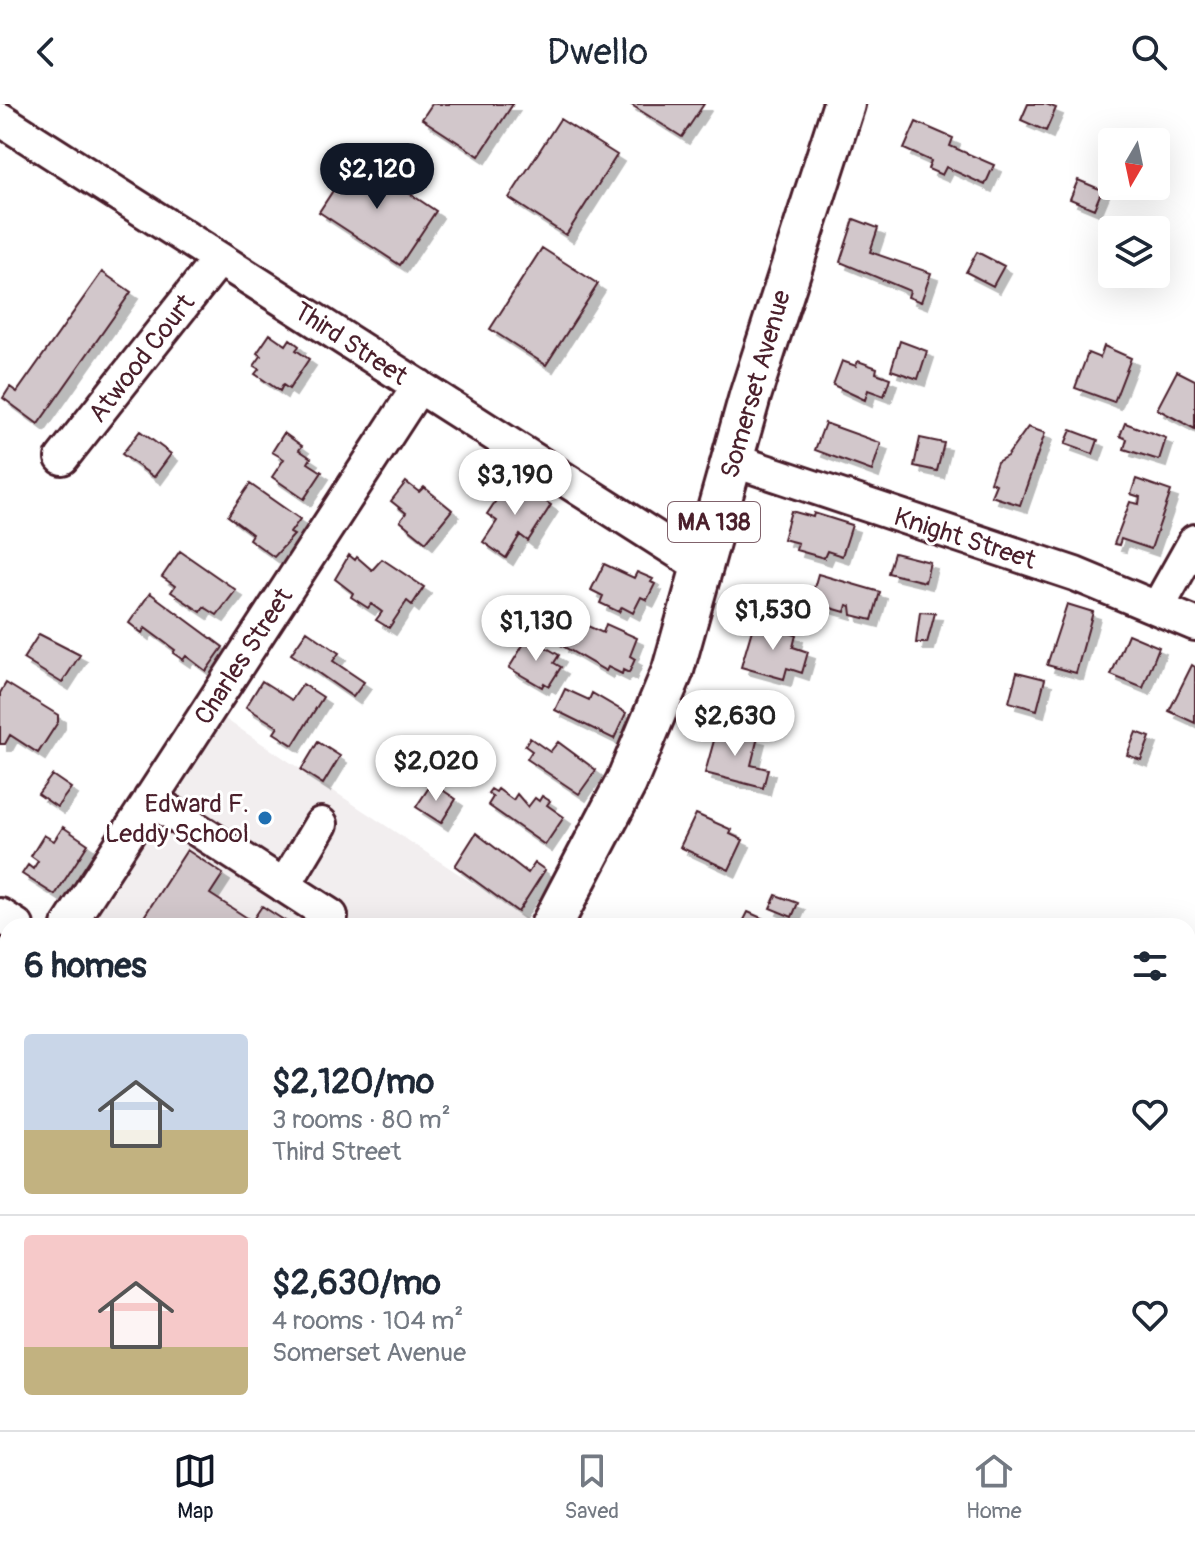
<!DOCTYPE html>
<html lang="en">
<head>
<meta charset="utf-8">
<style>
  :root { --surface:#fff; --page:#f2f2f3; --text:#1f2937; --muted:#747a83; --line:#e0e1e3; --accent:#111827 }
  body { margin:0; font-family:Pangolin,sans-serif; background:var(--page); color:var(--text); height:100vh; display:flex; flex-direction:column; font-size:30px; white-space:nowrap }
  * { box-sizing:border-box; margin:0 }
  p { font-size:26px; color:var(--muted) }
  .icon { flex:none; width:44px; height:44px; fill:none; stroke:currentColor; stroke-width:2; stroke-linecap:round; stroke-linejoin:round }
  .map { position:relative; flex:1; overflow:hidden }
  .details { position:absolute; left:0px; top:814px; width:1196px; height:512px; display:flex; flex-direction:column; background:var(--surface); border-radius:24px 24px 0 0; box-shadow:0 8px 32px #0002 }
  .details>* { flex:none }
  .needle { width:52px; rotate:189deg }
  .controls { position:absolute; left:1098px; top:24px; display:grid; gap:16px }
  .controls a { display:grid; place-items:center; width:72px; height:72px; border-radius:8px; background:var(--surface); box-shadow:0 8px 32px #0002; font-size:40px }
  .price { position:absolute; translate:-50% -68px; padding:0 18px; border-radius:28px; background:#fff; color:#222; font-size:26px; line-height:52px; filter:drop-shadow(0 2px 4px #0008) }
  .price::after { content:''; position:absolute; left:50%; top:48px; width:24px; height:18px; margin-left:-12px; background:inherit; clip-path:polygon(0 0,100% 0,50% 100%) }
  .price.current { background:var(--accent); color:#fff }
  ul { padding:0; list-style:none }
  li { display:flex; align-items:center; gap:24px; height:200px; padding:0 24px }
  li+li { border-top:2px solid var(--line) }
  li span { display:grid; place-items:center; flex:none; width:224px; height:160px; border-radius:8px; color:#555 }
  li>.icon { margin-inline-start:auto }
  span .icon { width:96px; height:96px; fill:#fffc; stroke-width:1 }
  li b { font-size:34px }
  h2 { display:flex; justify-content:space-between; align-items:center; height:96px; padding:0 24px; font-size:34px }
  header { display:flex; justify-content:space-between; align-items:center; height:104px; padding:0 24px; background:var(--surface); font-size:36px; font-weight:600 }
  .dock { display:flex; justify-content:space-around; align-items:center; height:112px; border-top:2px solid var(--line); background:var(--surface); font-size:22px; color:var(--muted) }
  .dock a { display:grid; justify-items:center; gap:4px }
  .dock .current { color:var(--accent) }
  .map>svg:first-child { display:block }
  .built { fill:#f2eeef }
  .building { fill:#d2c7cb; stroke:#4a1f2b; stroke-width:2; filter:url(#shadow) }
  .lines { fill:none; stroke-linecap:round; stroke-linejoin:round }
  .minor-casing { stroke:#4a1f2b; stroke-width:38 }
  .major-casing { stroke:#4a1f2b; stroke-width:46 }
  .minor { stroke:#fff; stroke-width:32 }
  .major { stroke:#fff; stroke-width:40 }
  .poi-dot { fill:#1f6fb2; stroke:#fff; stroke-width:3 }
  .labels { text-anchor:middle; stroke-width:6; stroke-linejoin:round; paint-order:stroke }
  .shield { fill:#fff; stroke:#80626b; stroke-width:2 }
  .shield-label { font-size:24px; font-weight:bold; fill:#4a1f2b }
  .street-label { font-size:26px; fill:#4a1f2b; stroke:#fff }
  .poi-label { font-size:26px; fill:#4a1f2b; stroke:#fff; text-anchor:end }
</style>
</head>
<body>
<header><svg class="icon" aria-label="back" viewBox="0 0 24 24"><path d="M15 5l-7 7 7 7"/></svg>Dwello<svg class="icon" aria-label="search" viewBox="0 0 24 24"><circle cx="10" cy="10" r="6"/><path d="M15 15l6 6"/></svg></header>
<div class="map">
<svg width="1195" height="1326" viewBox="0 0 1195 1326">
  <defs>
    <filter id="shadow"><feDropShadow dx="7" dy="7" stdDeviation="0" flood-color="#0004"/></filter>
  </defs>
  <rect width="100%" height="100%" fill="#fff"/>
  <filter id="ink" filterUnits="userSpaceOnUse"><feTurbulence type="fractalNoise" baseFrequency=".0125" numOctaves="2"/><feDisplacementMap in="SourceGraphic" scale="16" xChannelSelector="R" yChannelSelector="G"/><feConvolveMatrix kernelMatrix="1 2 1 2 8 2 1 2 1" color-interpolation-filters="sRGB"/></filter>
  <g filter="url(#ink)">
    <path class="built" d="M219 611 528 816 524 822H89Z"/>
    <path class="building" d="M432 0H513L479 52 422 15Z
      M630 0H704L682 33Z
      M1028 0H1046L1056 4 1046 27 1021 16Z
      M560 15 617 51 566 131 509 94Z
      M916 18 953 34 950 42 994 61 985 81 946 63 942 71 928 65 931 57 904 45Z
      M355 53 436 107 400 161 319 108Z
      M1078 76 1102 86 1094 105 1070 95Z
      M854 115 878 124 870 148 931 169 921 198 908 193 910 187 840 158Z
      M542 144 598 180 546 261 490 225Z
      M977 148 1004 162 993 182 966 168Z
      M102 168 131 188 38 320 3 294 10 283 17 288Z
      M270 230 286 241 290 235 299 242 296 246 309 255 289 285 283 281 280 287 255 270 259 265 254 262 261 252 257 249Z
      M900 237 927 247 918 275 891 266Z
      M1104 242 1131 254 1114 298 1075 284 1088 249 1100 254Z
      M842 257 856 262 858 257 877 264 876 269 890 274 884 292 868 286 865 296 833 281Z
      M1177 267 1195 276V325L1157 305Z
      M825 319 881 339 872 367 815 346Z
      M1125 319 1166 334 1159 356 1124 345 1127 335 1120 332Z
      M1028 323 1045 329 1020 401 991 392 996 380 990 378 997 358 1007 352Z
      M1071 326 1098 336 1093 350 1065 340Z
      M140 327 171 350 154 373 122 350Z
      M284 329 302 342 299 346 311 354 308 359 322 368 304 395 272 373 284 355 272 348Z
      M920 334 944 339 937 367 914 362Z
      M511 374 551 401 528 437 520 431 506 454 483 438 497 417 487 410Z
      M1136 375 1171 387 1151 445 1121 435 1119 441 1114 440 1130 398 1139 400 1140 393 1131 390Z
      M406 378 419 388 424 383 452 406 426 438 400 417 406 409 391 397Z
      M250 380 300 415 290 429 294 431 274 453 249 435 252 430 228 412Z
      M791 407 813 413 814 409 852 421 842 452 827 447 824 454 796 446 798 439 783 435Z
      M180 447 236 486 217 511 204 503 201 508 171 488 175 482 162 473Z
      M894 449 930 458 925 478 888 469Z
      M349 451 355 456 357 453 372 466 382 455 424 483 412 501 407 497 389 524 376 516 382 508 371 500 368 504 351 493 353 489 335 475Z
      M604 460 634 474 637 468 653 475 651 478 655 480 647 496 641 493 633 509 622 503 619 508 600 499 603 492 591 486Z
      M818 470 880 488 872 516 852 511 851 502 847 501 845 508 810 498Z
      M150 489 223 543 206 567 186 552 183 556 173 549 175 546 145 524 142 529 129 519Z
      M1067 500 1093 508 1076 569 1047 561Z
      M920 508 935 509 927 539H916Z
      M572 515 603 529 606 520 637 534 630 552 635 555 629 569 623 566 622 570 608 563 606 567 561 541Z
      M754 519 796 531 793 543 808 548 802 569 787 564 784 575 741 563Z
      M307 527 339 549 333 557 364 578 353 593 291 550Z
      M39 530 80 551 62 579 23 555Z
      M1128 530 1159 543 1143 584 1111 571Z
      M528 533 559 551 554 559 561 563 549 582 544 579 542 583 509 564Z
      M1192 561 1195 563V619L1169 607Z
      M1017 568 1045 575 1037 606 1009 598Z
      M262 577 292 596 303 580 323 593 293 641 274 629 278 623 246 603Z
      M6 579 58 611V618L38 649 10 631 5 640H0V589Z
      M565 585 589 596 592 589 626 609 614 635 555 606Z
      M718 622 758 633 751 661 768 665 763 684 705 669Z
      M1136 628 1150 633 1141 656 1127 651Z
      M530 634 550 648 558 638 596 666 579 690 527 655 532 647 525 642Z
      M318 638 340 652 323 680 301 666Z
      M52 671 71 684 57 703 38 690Z
      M432 679 456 695 441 719 416 703Z
      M491 685 496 688 498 685 513 696 517 690 528 703 535 694 539 697 542 692 550 697 547 701 564 713 545 741 488 701 493 693 488 689Z
      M696 710 732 726 730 730 743 736 729 766 680 743Z
      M63 723 88 740 55 791 22 770 28 761 33 765 38 757 31 752 44 731 54 737Z
      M476 729 528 769 535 759 545 766 518 808 455 762Z
      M187 746 223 770 210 790 252 817 262 802 293 822H138Z
      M776 791 798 799 792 813 770 804Z
      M748 808 764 815 761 822H741Z
      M0 875 8 880V891L0 904Z
      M1195 1012V1084L1188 1099V1027Z
      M1188 1201 1195 1204 1193 1257 1188 1255Z
      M8 1305V1318H17L23 1326H0V1310Z
      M268 1318H307L314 1325 275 1326Z
      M396 1318H426L429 1321 427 1326H405Z
      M666 1318H694L691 1326H678Z
      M798 1318H808L826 1326H794Z
      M931 1318H962L977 1326H947Z"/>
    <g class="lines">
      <g class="minor-casing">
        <path id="minor" d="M0 15 702 463
          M62 354 219 155
          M732 356 1075 470 1195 520
          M1158 503 1195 437
          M150 695 331 812
          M284 782 321 720
          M0 811 17 822
          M68 822 419 282
          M1188 1154 1195 1157
          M744 1326 748 1318"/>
      </g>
      <g class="major-casing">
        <path id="major" d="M551 822 626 679 673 566 750 292 844 0
          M109 1326 122 1318"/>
      </g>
      <use href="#minor" class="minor"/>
      <use href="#major" class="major"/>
    </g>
  </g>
  <circle class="poi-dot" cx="265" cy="714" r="8"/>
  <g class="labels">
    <rect class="shield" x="668" y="398" width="92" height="40" rx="6"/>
    <g class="shield-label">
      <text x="714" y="426">MA 138</text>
    </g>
    <g class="street-label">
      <text transform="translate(351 239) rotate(33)" y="9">Third Street</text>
      <text transform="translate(141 254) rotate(-52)" y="9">Atwood Court</text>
      <text transform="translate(755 280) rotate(-74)" y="9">Somerset Avenue</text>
      <text transform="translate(965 434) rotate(18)" y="9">Knight Street</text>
      <text transform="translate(243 552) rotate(-57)" y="9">Charles Street</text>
    </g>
    <g class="poi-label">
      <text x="249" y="708">Edward F.<tspan x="249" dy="30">Leddy School</tspan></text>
    </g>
  </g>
</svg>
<div class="controls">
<a><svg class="needle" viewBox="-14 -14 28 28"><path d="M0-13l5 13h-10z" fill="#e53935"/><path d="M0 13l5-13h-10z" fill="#747a83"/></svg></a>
<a><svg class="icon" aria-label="layers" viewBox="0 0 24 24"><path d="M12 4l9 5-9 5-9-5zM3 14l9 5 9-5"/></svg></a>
</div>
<b class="price current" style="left:377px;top:107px">$2,120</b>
<b class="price" style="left:515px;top:413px">$3,190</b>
<b class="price" style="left:773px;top:548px">$1,530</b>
<b class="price" style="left:536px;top:559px">$1,130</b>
<b class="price" style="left:735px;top:654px">$2,630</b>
<b class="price" style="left:436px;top:699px">$2,020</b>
<section class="details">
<h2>6 homes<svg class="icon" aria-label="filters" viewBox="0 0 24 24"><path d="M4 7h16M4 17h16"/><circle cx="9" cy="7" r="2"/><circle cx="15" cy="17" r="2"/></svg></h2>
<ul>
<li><span style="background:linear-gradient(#c9d6e8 60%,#c2b280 0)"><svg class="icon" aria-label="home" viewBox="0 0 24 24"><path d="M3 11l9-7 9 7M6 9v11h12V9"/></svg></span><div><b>$2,120/mo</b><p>3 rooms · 80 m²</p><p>Third Street</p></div><svg class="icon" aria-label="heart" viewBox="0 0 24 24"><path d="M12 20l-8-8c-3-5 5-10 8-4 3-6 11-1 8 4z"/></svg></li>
<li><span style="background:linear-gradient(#f6c9c9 70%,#c2b280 0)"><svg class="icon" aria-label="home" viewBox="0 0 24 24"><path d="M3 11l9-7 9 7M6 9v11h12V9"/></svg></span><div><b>$2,630/mo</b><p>4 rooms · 104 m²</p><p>Somerset Avenue</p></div><svg class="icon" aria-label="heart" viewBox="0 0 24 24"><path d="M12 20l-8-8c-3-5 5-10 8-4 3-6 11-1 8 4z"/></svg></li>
</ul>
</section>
</div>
<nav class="dock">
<a class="current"><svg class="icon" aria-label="map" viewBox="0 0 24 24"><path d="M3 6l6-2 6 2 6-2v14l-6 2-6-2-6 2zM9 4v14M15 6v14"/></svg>Map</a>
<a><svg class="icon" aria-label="saved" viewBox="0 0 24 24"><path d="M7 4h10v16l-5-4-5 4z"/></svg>Saved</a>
<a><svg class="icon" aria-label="home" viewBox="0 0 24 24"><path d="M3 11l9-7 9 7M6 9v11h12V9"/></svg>Home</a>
</nav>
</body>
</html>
